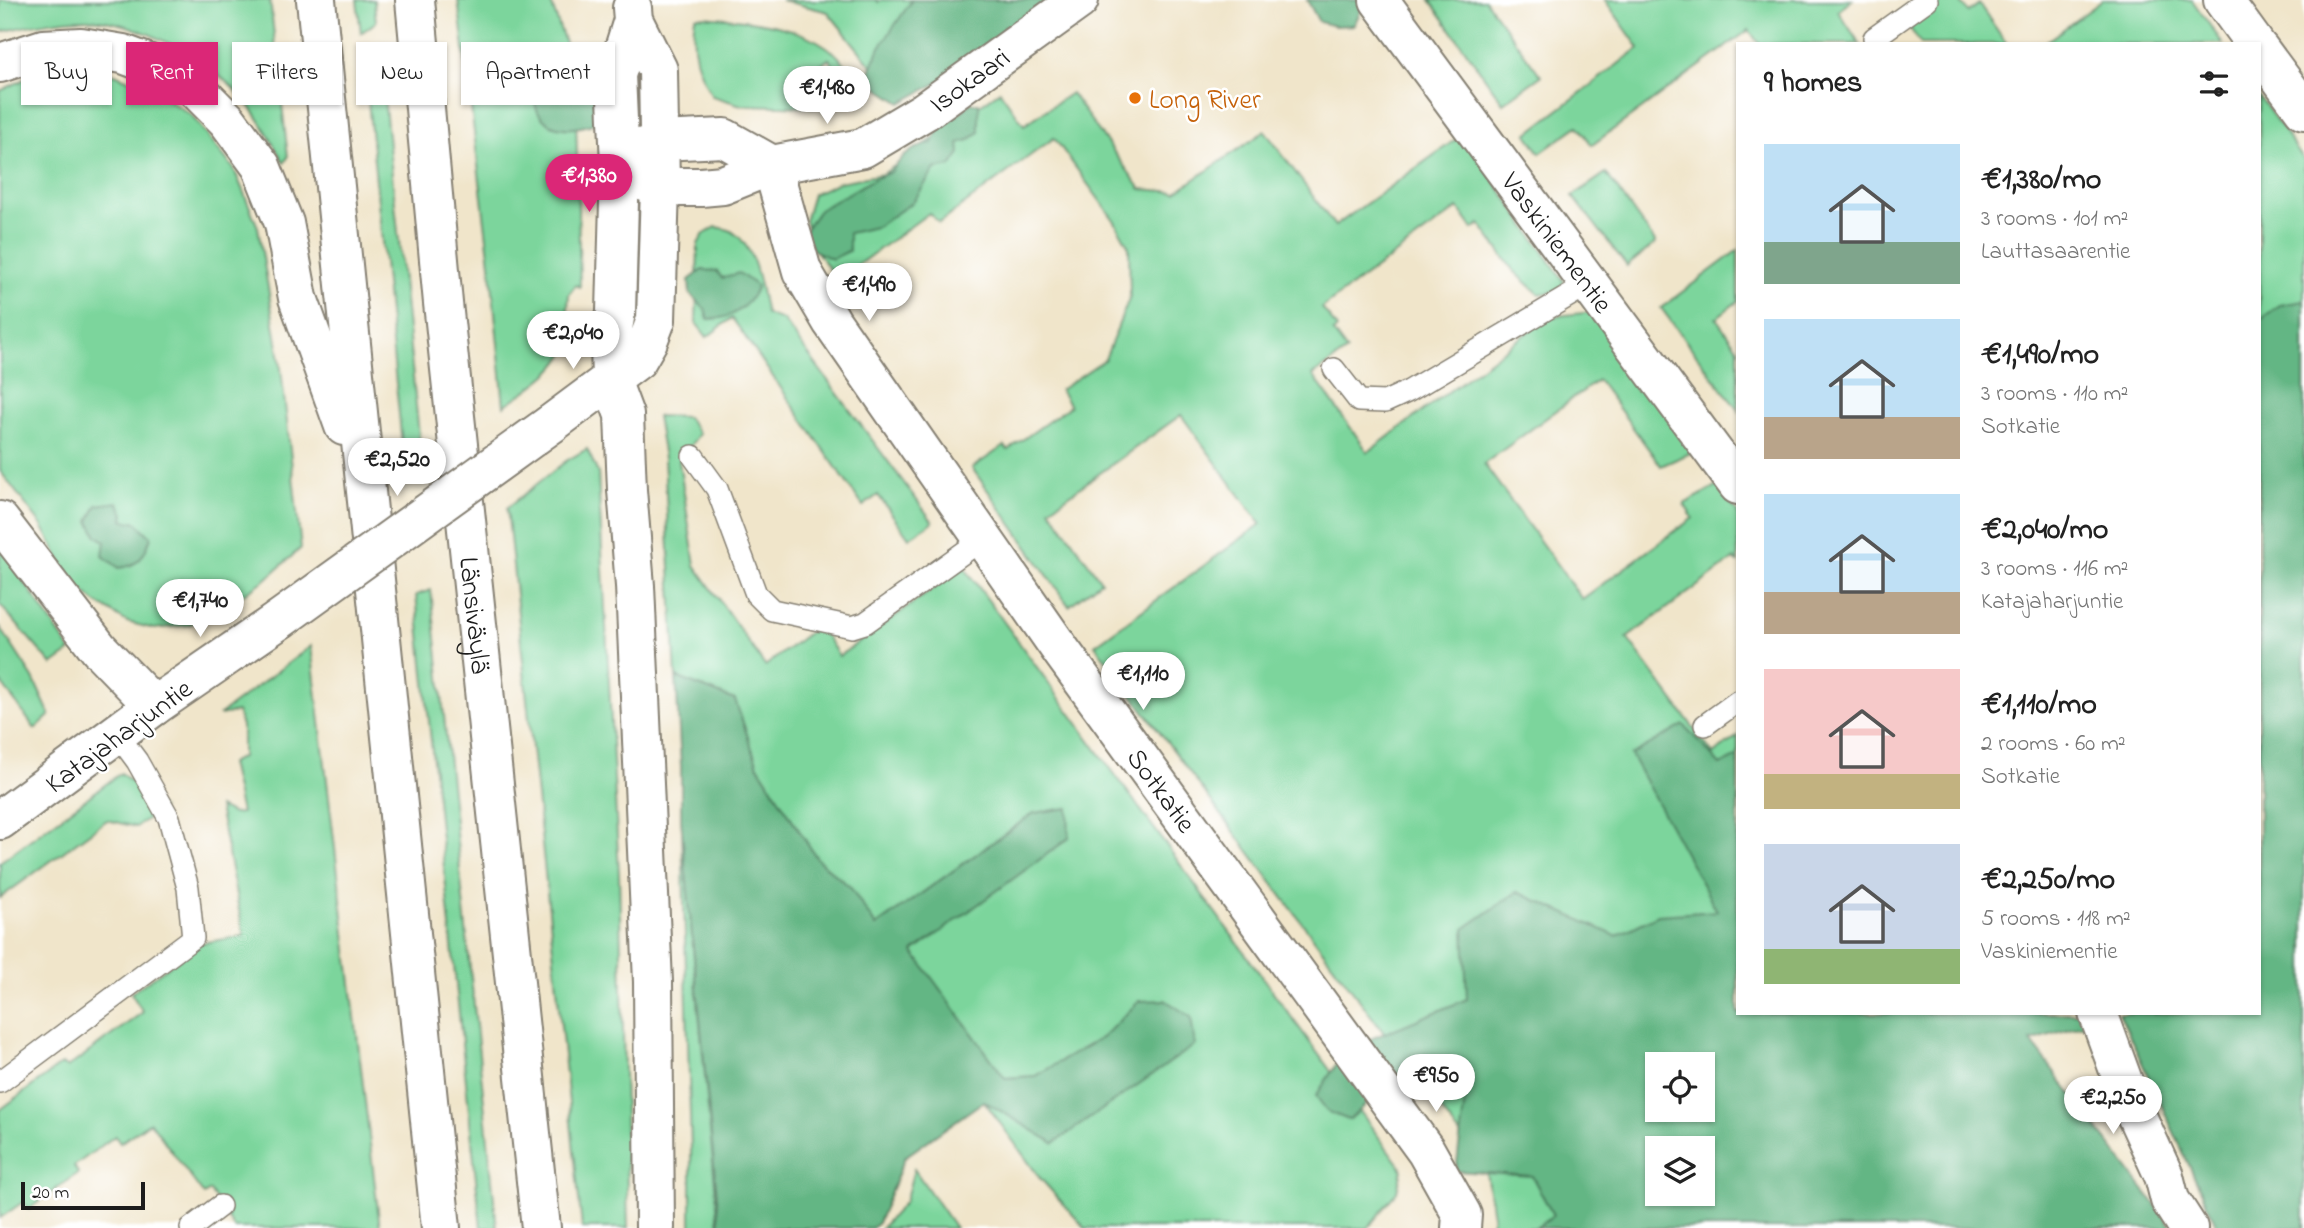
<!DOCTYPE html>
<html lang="en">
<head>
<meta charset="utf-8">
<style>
  :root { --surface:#fff; --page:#f6f6f6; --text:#222; --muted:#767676; --accent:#db2777 }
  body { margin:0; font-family:"Indie Flower",sans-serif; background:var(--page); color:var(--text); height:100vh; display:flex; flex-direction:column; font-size:26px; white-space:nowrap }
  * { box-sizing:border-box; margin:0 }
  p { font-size:23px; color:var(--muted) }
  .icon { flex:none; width:38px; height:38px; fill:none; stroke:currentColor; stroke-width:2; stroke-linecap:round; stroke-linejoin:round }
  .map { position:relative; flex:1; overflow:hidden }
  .drawer { position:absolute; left:1736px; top:42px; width:525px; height:973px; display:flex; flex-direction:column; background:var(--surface); border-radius:0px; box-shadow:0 2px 5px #0004 }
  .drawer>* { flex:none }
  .banner { position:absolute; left:21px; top:42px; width:665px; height:63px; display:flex; gap:14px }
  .tools { position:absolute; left:1645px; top:1052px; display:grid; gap:14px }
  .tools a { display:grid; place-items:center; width:70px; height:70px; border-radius:0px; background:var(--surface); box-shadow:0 2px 5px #0004; font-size:35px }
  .scale { position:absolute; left:21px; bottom:18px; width:124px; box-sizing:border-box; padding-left:7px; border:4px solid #1c1c1c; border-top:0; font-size:19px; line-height:24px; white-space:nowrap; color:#1c1c1c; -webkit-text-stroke:5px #fff; paint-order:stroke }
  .price { position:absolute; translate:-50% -60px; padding:0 16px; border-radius:24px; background:#fff; color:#222; font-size:23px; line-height:46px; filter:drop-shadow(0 2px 4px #0008) }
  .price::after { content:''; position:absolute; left:50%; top:42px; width:21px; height:16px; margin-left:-10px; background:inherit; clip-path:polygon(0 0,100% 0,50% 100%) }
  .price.on { background:var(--accent); color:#fff }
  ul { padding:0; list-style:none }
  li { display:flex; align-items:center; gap:21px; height:175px; padding:0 28px }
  li span { display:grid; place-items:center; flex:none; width:196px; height:140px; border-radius:0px; color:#555 }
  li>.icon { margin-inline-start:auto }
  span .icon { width:84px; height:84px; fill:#fffc; stroke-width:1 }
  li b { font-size:30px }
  h2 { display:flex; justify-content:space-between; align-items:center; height:84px; padding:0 28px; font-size:30px }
  .pill { padding:0 24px; border-radius:0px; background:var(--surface); box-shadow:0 2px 5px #0004; font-size:24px; line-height:63px }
  .pill.on { background:var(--accent); color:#fff }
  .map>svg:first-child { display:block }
  .green { fill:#7bd59c; stroke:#4c785c; stroke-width:2 }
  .forest { fill:#64b684; stroke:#406950; stroke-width:2; fill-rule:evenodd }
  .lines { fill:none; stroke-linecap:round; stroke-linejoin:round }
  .service-casing { stroke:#868073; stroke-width:24 }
  .minor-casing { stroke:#868073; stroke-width:42 }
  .tertiary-casing { stroke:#868073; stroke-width:42 }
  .secondary-casing { stroke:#868073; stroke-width:42 }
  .motorway-casing { stroke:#868073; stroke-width:42 }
  .service { stroke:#fff; stroke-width:21 }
  .minor { stroke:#fff; stroke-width:38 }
  .tertiary { stroke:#fff; stroke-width:38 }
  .secondary { stroke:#fff; stroke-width:38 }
  .motorway { stroke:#fff; stroke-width:38 }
  .secondary-bridge-casing { stroke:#868073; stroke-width:42; stroke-linecap:butt }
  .secondary-bridge { stroke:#fff; stroke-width:38 }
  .food-dot { fill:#e8710a; stroke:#fff; stroke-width:2.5 }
  .labels { text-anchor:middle; stroke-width:5; stroke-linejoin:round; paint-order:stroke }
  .street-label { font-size:28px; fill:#1c1c1c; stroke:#fff }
  .food-label { font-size:28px; fill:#c56008; stroke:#fff; text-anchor:start }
</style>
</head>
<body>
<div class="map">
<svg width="2304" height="1228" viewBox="0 0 2304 1228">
  <rect width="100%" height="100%" fill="#fff"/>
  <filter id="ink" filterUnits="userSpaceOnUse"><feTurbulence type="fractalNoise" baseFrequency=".0143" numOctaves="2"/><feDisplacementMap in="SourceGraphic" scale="14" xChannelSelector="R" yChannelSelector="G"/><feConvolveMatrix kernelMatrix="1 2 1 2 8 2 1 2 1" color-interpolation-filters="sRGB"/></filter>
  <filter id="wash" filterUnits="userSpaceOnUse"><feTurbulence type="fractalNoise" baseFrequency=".00686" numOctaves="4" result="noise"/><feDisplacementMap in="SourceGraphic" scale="28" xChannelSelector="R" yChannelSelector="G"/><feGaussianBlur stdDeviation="1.57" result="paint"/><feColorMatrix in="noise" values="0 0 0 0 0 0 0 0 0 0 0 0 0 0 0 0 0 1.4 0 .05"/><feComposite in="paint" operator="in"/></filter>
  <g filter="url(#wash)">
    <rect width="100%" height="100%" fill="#f0e5ca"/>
    <path class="green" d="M0 0H270L288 157 284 163C273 144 262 121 248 104 213 62 140 20 85 19 56 19 28 26 0 32Z
      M357 0H374L376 22 361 33Z
      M458 0H550L569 54 576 115 580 287 576 285 569 294 567 320 578 328C558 373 543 379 504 406L491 272Z
      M781 0H877L878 2 881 0H1016L887 85 828 12Z
      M1430 0H1485L1541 76 1503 103Z
      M1605 0H1852L1838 11 1860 44H1759L1749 30 1592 145 1578 126 1540 153 1527 134 1639 48Z
      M1944 0H1959L1968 12 1979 4 2007 44H1921L1909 27Z
      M2103 0H2192L2223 44H2043Z
      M699 16C752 19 842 27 857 89L853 91 847 87 829 59 798 79 816 107 741 105 712 96C697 71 690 47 695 17Z
      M381 68 421 454 404 465 367 90Z
      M53 71H90L115 74 156 92 191 115 234 169 258 227 280 360 301 548 265 580 219 610 188 625 154 629 127 622 94 601 73 583 42 526 0 471V91L35 74Z
      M1000 91 1024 125 1071 93 1141 189 1176 192 1265 131 1335 226 1462 135 1564 281 1560 291 1539 294 1513 270 1480 224 1473 229 1458 208 1322 308 1337 328 1333 332 1347 351 1313 375 1368 452 1548 317 1591 312 1695 451 1661 466 1598 380 1484 464 1582 599 1693 518 1684 504 1717 486 1738 513V562L1734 559 1627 638 1713 754 1738 736V995L1657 1064V1110L1532 1176 1553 1215 1536 1228H1490L1493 1216 1479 1129 1463 1139 1095 645 1261 524 1181 415 1050 509 1101 581 1069 606 972 468 1004 446 1008 450 1070 406 1060 390 1105 359 1130 296 1129 247 1114 220 1054 138 939 223 929 213 837 280 813 246 805 221 813 194 839 182 883 174Z
      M2259 96 2304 160V352L2259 387Z
      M1606 173 1656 243 1627 266 1573 196Z
      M716 227C721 228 729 229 733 232 757 248 760 289 766 314L783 320 933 522 909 538 878 495 863 506 732 318 707 337 696 323 698 244 703 235Z
      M1738 250V301L1716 318 1738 349V410L1661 308Z
      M657 416 687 417 699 434 679 461 695 565 765 666 819 625 839 656 964 567 1402 1169 1397 1191 1368 1228H1085L1040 1178 984 1101 1054 1143 1140 1001 1103 1037 1035 1076 1005 1078 912 952 1069 838 1034 813 876 926 850 887 818 860 758 766 735 700 676 677 664 458Z
      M587 449 598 473 619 874 628 1228H582L507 508 566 461Z
      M0 546 71 651 52 665 0 605Z
      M431 590 497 1228H481L416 595Z
      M0 627 33 678 50 715 35 729 0 681Z
      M311 646 380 1228H234L210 1191 204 1195 150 1122 120 1143 115 1136 74 1166 78 1173 29 1209 23 1202 0 1218V1110L62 1064 67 1068 143 1012 131 993 201 943 244 936 219 807 233 814 241 813 230 763 242 757V726L237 712 219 715Z
      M121 773 162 808 136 827 107 820 0 898V862Z
      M682 830 719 1228H691V1150Z
      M914 1169 955 1228H881L905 1202Z"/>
    <path class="forest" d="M912 0H1056L1019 22 1005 26 996 41 973 51 961 70 901 103 878 88 870 71 880 47Z
      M1307 0H1361L1364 4 1354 25 1335 26 1319 22Z
      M564 67C597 81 607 84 598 122 579 129 551 135 538 112 535 106 534 97 532 91L549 75Z
      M971 103H979V132L969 140 959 143 960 153 951 166 935 169 913 202 876 227 849 233V251L832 259 813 250 803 233 819 210 874 179 891 172 902 158 914 149 932 143 940 125 955 117Z
      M702 270 717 271 722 278 739 273 757 286C749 307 731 320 708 319L705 309 690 294 689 280Z
      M2304 301V1228H2218L2119 1013H2259V320L2280 305Z
      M118 502 124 514 123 520 137 523 151 537C144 556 141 565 119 568L103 556 105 541 97 536 89 521 97 505Z
      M676 677 735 700 758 766 818 860 850 887 876 926 1034 813 1068 808 1069 838 913 952 1005 1078 1035 1076 1103 1037 1139 1001 1165 1000 1191 1017 1195 1045 1054 1143 984 1101 905 1157 878 1223 872 1228H720L681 820V767Z
      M1684 725 1720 765 1738 756V1013H2092L2095 1021 2031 1041 2173 1228H1536L1553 1215 1532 1176 1456 1171 1467 1083 1377 1095 1349 1120 1328 1112 1316 1096 1346 1049 1467 999 1464 929 1517 892 1616 936 1658 915 1717 911 1631 755ZM1657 1064H1703V1110H1657ZM1657 1148H1703V1194H1657Z"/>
  </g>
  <g filter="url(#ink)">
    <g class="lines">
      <g class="service-casing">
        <path id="service" d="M1874 38 1927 0
          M1334 369 1359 401 1385 402 1409 391 1589 284
          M693 456 717 489 756 594 772 610 852 627 865 623 984 538
          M1705 725 1738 701
          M0 1082 193 938 188 888 169 818 137 761 117 734
          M191 1228 220 1206"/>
      </g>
      <g class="minor-casing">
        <g id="minor">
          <path id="s1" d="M1379 0 1738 485"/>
          <path d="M2223 0 2255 44"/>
          <path d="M2259 49 2304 110"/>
          <path id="s2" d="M772 165 802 271 832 322 1062 652 1426 1151 1462 1215 1461 1228"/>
          <path d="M2098 1013 2132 1106 2164 1176 2170 1200 2188 1228"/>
        </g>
      </g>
      <g class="tertiary-casing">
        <g id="tertiary">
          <path id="s3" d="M772 165 724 138 660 141 638 149 620 164 638 180 660 187H701L723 185 772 165 863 148 925 111 1079 0"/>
          <path d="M0 820 154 706"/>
        </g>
      </g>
      <g class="secondary-casing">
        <path id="secondary" d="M611 380 610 344 616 312 620 164 616 75 633 20 632 8
          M551 424 637 360 648 341 656 320 660 187 658 70 633 20
          M154 706 279 620"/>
      </g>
      <g class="motorway-casing">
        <g id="motorway">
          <path d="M316 0 441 1228"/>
          <path id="s4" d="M415 0 443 303 541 1228"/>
          <path d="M0 63 43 49 81 47 123 54 158 67 194 87 227 120 261 166 284 223 298 298 344 426"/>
          <path d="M611 380 624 415 627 490 635 586 653 982 655 1228"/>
          <path d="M0 521 99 649 154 706"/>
        </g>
      </g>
      <use href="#service" class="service"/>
      <use href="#minor" class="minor"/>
      <use href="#tertiary" class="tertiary"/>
      <use href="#secondary" class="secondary"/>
      <use href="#motorway" class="motorway"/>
      <g class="secondary-bridge-casing">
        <path id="secondary-bridge" d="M279 620 551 424"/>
      </g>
      <use href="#secondary-bridge" class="secondary-bridge"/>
    </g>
  </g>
  <circle class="food-dot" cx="1135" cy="98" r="7"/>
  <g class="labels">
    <g class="street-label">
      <text dy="10" stroke="none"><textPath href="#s3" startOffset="548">Isokaari</textPath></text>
      <text dy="10" stroke="none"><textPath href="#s1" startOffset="301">Vaskiniementie</textPath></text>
      <text dy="10" stroke="none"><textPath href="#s4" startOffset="618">Länsiväylä</textPath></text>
      <text transform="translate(118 735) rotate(-36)" y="10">Katajaharjuntie</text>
      <text dy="10" stroke="none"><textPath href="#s2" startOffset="742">Sotkatie</textPath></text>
    </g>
    <g class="food-label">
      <text x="1149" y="108">Long River</text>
    </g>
  </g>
</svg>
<div class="tools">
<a><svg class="icon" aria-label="locate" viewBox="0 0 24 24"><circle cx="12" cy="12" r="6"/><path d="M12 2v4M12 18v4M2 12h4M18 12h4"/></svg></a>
<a><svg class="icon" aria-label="layers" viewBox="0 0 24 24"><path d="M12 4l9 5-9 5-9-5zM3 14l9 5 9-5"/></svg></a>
</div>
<div class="scale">20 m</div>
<b class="price" style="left:827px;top:126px">€1,480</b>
<b class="price on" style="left:589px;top:214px">€1,380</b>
<b class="price" style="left:869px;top:323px">€1,490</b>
<b class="price" style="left:573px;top:371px">€2,040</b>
<b class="price" style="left:397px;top:498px">€2,520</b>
<b class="price" style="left:200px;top:639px">€1,740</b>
<b class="price" style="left:1143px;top:712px">€1,110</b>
<b class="price" style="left:1436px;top:1114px">€950</b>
<b class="price" style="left:2113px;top:1136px">€2,250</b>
<div class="banner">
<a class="pill">Buy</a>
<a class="pill on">Rent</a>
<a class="pill">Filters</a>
<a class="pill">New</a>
<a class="pill">Apartment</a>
</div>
<section class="drawer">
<h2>9 homes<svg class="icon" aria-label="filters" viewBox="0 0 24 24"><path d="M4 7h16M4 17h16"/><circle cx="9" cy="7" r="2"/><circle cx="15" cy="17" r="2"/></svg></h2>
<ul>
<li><span style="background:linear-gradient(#bfe0f5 70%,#7fa58c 0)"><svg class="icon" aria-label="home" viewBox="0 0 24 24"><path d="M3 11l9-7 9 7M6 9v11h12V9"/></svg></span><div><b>€1,380/mo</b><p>3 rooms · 101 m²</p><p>Lauttasaarentie</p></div></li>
<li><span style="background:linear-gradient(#bfe0f5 70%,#b9a48a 0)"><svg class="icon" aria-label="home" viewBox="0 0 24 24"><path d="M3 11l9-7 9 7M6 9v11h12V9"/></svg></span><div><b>€1,490/mo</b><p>3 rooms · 110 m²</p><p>Sotkatie</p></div></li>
<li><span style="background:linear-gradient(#bfe0f5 70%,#b9a48a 0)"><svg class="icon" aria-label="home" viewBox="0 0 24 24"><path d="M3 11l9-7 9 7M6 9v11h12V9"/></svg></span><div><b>€2,040/mo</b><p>3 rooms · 116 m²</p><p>Katajaharjuntie</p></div></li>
<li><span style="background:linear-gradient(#f6c9c9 75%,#c2b280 0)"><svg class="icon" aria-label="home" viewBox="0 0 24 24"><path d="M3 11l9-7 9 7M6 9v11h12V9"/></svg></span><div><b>€1,110/mo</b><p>2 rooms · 60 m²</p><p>Sotkatie</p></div></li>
<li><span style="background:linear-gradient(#c9d6e8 75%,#8fb573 0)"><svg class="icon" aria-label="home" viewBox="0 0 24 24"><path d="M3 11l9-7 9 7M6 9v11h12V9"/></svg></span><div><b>€2,250/mo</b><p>5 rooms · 118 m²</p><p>Vaskiniementie</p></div></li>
</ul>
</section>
</div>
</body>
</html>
